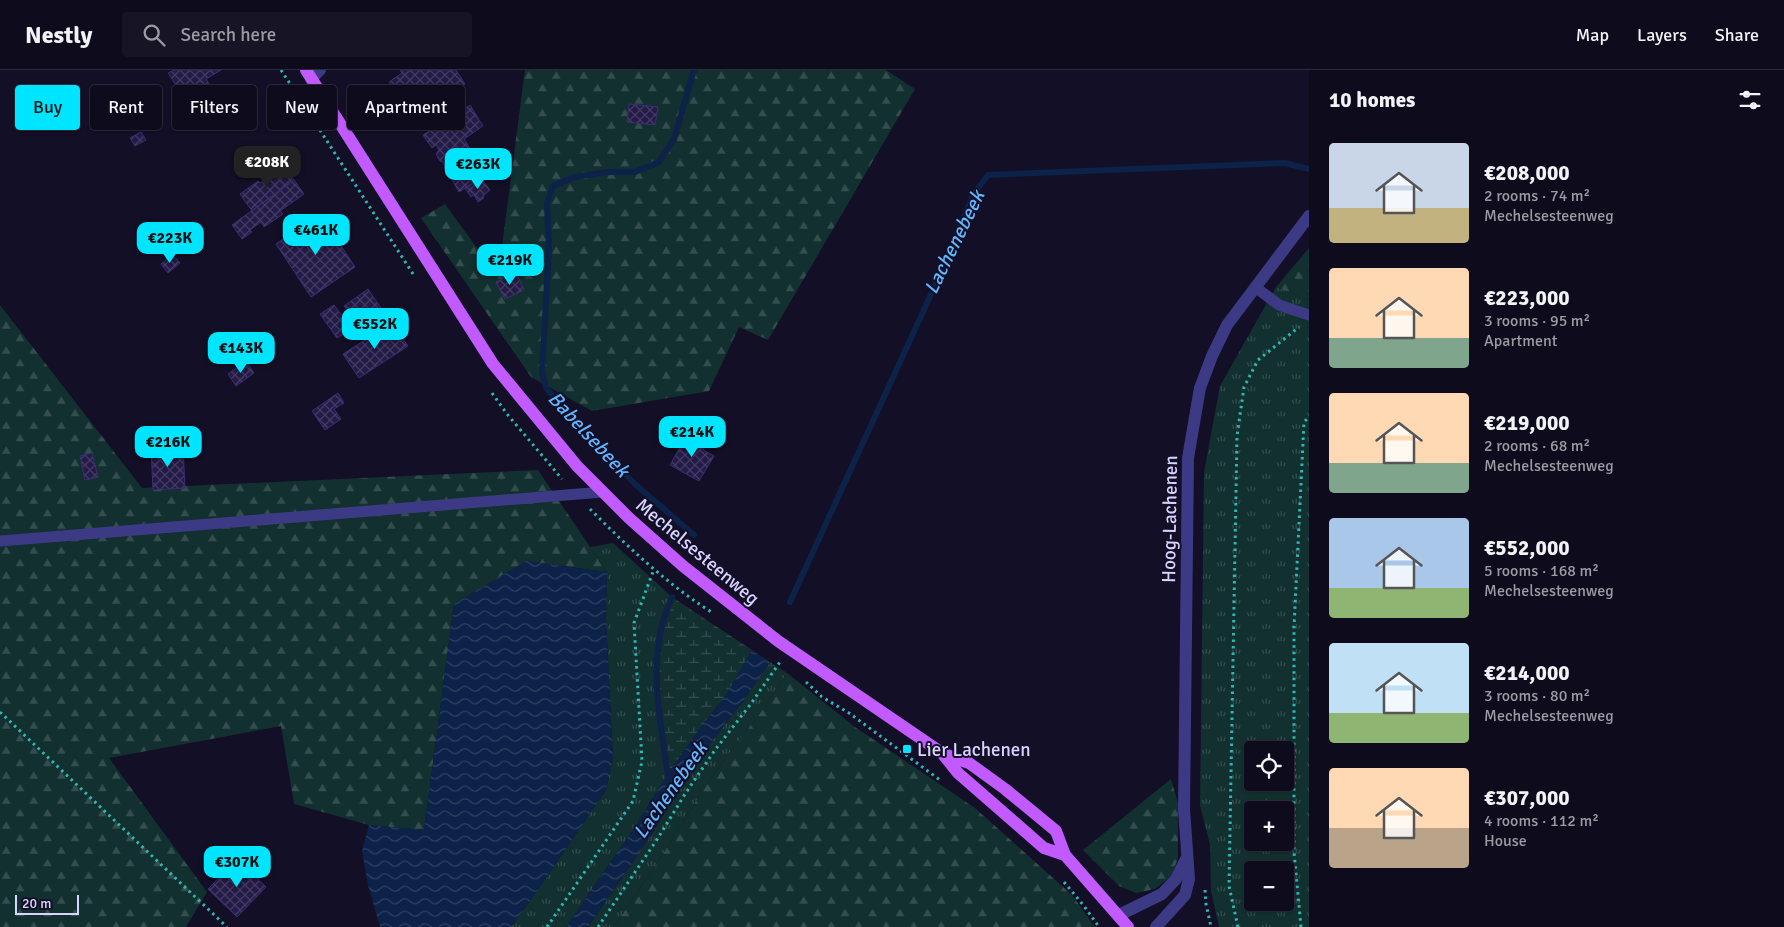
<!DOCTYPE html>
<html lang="en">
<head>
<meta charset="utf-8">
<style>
  :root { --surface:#0e0b1c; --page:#171425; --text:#f1f3f6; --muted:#9b9ba3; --line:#2e2b3b; --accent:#00e5ff }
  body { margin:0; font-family:Signika,sans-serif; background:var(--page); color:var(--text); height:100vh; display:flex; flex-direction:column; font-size:19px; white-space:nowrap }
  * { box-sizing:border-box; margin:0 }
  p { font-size:16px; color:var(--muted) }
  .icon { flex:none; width:28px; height:28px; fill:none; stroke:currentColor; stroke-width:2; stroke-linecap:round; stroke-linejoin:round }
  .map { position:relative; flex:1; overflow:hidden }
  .sheet { display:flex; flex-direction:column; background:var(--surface); width:475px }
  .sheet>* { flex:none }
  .guide { position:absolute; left:15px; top:15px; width:475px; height:45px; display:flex; gap:10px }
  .controls { position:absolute; left:1244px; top:671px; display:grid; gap:10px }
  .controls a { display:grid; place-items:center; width:50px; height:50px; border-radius:5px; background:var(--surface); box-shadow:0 1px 4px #0004,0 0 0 1px var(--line); font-size:25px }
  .scale { position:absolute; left:15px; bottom:12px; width:64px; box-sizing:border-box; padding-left:5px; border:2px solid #d9d4ff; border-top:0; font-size:14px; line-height:18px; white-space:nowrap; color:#d9d4ff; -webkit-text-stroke:4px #130f26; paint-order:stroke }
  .price { position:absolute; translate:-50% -42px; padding:0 11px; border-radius:10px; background:var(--accent); color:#111; font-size:16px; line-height:32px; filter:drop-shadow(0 1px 2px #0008) }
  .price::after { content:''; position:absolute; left:50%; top:30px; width:15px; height:11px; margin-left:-8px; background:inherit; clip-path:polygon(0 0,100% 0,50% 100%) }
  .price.current { background:#222; color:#fff }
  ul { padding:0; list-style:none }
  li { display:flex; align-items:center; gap:15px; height:125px; padding:0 20px }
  li span { display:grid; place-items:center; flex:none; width:140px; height:100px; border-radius:5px; color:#555 }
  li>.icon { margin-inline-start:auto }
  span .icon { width:60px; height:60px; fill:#fffc; stroke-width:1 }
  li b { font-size:21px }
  h2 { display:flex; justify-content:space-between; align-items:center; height:60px; padding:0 20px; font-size:21px }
  .chip { padding:0 18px; border-radius:5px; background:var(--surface); box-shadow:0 1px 4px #0004,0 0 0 1px var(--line); font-size:18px; line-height:45px }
  .chip.current { background:var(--accent); color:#111 }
  header { display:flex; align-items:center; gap:30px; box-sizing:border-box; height:70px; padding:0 25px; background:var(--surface); border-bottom:1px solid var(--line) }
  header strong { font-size:24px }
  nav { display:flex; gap:28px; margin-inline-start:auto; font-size:18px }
  .search { width:350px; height:45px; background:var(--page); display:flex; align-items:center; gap:12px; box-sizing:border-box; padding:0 18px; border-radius:5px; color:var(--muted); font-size:19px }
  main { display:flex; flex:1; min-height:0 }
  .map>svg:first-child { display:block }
  .grass { fill:url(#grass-tufts); fill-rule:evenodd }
  .forest { fill:url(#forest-firs) }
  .wetland { fill:url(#wetland-marsh) }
  .water { fill:url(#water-waves) }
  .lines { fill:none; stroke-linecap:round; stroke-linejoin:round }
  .stream { stroke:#0c2248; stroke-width:6 }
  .building { fill:url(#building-cross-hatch); stroke:#3b2d73 }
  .path { stroke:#2fb8b0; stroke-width:3; stroke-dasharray:2.5 4; stroke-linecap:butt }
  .lane { stroke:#3d3a85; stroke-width:11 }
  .street { stroke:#3d3a85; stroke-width:12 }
  .primary { stroke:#c25bff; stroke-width:12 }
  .poi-dot { fill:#00e5ff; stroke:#130f26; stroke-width:2 }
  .labels { text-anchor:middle; stroke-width:4; stroke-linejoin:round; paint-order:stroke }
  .street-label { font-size:19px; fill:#d9d4ff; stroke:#130f26 }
  .poi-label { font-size:19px; fill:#d9d4ff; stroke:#130f26; text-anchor:start }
  .water-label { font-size:20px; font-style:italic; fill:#62b6ff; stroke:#130f26 }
</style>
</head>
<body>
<header>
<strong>Nestly</strong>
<div class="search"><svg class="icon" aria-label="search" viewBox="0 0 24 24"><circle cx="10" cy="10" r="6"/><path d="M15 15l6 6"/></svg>Search here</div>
<nav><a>Map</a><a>Layers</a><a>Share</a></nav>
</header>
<main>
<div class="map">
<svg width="1309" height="857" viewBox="0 0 1309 857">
  <defs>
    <pattern id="grass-tufts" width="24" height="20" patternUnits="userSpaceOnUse" patternTransform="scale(1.25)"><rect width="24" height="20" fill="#12302f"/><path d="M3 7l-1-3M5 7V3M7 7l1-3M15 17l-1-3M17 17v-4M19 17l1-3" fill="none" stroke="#344d4e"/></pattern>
    <pattern id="forest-firs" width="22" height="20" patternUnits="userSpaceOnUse" patternTransform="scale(1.25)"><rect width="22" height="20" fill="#12302f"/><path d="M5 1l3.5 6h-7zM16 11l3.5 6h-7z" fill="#344d4e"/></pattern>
    <pattern id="wetland-marsh" width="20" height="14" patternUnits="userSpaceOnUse" patternTransform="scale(1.25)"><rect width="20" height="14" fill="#12302f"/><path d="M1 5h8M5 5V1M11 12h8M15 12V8" fill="none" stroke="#344d4e"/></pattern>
    <pattern id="water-waves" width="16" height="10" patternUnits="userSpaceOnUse" patternTransform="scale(1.25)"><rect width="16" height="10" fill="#0c2248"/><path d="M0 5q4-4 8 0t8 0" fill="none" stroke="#2f4163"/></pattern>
    <pattern id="building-cross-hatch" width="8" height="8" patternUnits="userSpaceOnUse" patternTransform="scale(1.25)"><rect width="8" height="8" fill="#241b47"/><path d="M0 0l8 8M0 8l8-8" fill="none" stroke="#433b63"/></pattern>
  </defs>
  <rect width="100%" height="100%" fill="#130f26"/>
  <path class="grass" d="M1276 217 1309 230V857H1219L1211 821 1210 775 1200 735 1204 402 1220 316ZM1252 680H1285V712H1252ZM1252 740H1285V772H1252ZM1252 800H1285V832H1252Z
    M613 473 672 527 660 561 659 647 668 704 637 754 566 857H511L544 811 606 720 613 688 606 549 607 502 590 477Z
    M770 592 787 603 761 642 726 687 696 731 669 775 614 857H588L652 764 678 719 709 675 744 630Z"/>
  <path class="forest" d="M525 0H886L915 19 768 270 739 257 709 321 592 341 531 307 421 148 445 134 498 207Z
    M1309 178V230L1276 217Z
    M0 235 142 418 538 400 607 502 526 491 454 534 424 760 369 755 294 734 281 656 109 688 207 822 186 857H0Z
    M787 603 855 657 975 738 1072 825 1095 857H614L669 775 696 731 726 687 761 642Z
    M1171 709 1178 733V789L1171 806 1155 819 1136 823 1119 816 1083 780Z"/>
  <path class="wetland" d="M672 527 752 580 728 622 695 665 668 704C659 644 647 584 672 527Z"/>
  <path class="water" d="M526 491 607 502 606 549 613 688 606 720 544 811 511 857H380L368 815 362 781 369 755 424 760 454 534Z
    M752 580 770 592 744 630 709 675 678 719 652 764 588 857H566L637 754 668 704 695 665 728 622Z"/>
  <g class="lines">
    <path class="stream" d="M694 0 674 69 659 92 635 102H607L575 107 553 116 547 133 549 178 542 302 546 318 597 375 636 415 694 465
      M790 532 944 196 973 125 988 105 1285 93 1309 99
      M670 712C666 699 665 684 663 670 655 621 651 573 672 527"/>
  </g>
  <path class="building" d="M174 0H221L206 9 213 20 189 36 168 3Z
    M400 0H456L465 14 449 25 444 17 431 26 427 21 405 35 389 12 402 3Z
    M629 34 658 37 655 55 627 52Z
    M470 35 483 56 464 69 473 83 470 85 475 93V96L452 110 444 97 445 96 443 92 440 91 436 84 439 80 436 75 432 78 423 65Z
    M141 62 146 70 135 76 130 68Z
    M284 96 294 110 252 141 240 124 258 111 260 113Z
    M475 96 483 107 459 122 452 110Z
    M481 108 490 120 483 126 484 128 478 132 474 125 471 127 465 118Z
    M294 110 304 124 280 141 283 144 264 157 261 152 250 160 252 162 242 169 232 155Z
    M320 144 355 197 311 227 276 174Z
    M173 185 180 193 168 203 161 194Z
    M516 202 524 220 505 229 496 212Z
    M368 219 381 238 337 268 320 244 334 235 342 246 348 242 344 236Z
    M392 253 408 276 359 308 343 284Z
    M246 291 254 303 236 316 228 304Z
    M338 323 344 333 334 339 341 349 325 360 312 341Z
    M688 363 707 374 703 380 714 386 699 411 670 395Z
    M183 377 185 418 153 420 151 378Z
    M92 383 98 407 85 410 80 386Z
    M237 789 266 817 237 847 208 819Z"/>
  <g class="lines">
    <path class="path" d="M281 0 415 207
      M492 323 507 344 562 409
      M590 439C628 477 668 515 713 543
      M806 612 822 627 849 643 940 710
      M0 642 227 857
      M1064 812 1084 836 1099 857
      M1205 820 1206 834 1211 857
      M547 857 633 731 642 691 634 553 654 499
      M598 857 658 768 685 724 715 680 750 635 780 592
      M1238 857 1229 816 1237 366 1244 317 1258 290 1299 257
      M1301 857 1294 782V557L1304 352 1309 347"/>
    <path class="lane" d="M1255 217 1279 235 1309 245
      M0 471 603 422"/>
    <path class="street" d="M311 9 320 0
      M1119 845 1162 824 1176 809 1187 787
      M1156 857 1185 825 1189 809 1184 739 1188 388 1200 318 1212 286 1227 255 1309 146"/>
    <path class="primary" d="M306 0 493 294 577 396 629 448 683 496 778 571 942 683 958 703 1044 778 1065 785
      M944 684 969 693 1005 719 1056 761 1065 785 1128 857"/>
  </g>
  <rect class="poi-dot" x="902" y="674" width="10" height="10" rx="2.5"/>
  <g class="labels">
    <g class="street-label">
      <text transform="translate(1169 449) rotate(-89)" y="7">Hoog-Lachenen</text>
      <text transform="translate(698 481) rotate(40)" y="7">Mechelsesteenweg</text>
    </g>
    <g class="poi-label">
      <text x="917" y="686">Lier Lachenen</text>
    </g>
    <g class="water-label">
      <text transform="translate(954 172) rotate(-64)" y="7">Lachenebeek</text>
      <text transform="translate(589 364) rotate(47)" y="7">Babelsebeek</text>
      <text transform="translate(670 720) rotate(-55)" y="7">Lachenebeek</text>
    </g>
  </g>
</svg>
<div class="controls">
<a><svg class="icon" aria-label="locate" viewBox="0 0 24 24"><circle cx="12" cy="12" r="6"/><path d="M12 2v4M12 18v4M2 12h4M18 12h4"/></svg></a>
<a>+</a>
<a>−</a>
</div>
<div class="scale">20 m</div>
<b class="price current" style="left:267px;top:118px">€208K</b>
<b class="price" style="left:478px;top:120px">€263K</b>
<b class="price" style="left:316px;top:186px">€461K</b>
<b class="price" style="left:170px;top:194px">€223K</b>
<b class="price" style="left:510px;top:216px">€219K</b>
<b class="price" style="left:375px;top:280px">€552K</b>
<b class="price" style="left:241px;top:304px">€143K</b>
<b class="price" style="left:692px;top:388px">€214K</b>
<b class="price" style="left:168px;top:398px">€216K</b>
<b class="price" style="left:237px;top:818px">€307K</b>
<div class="guide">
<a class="chip current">Buy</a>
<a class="chip">Rent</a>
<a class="chip">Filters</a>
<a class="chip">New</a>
<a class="chip">Apartment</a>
</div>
</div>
<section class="sheet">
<h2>10 homes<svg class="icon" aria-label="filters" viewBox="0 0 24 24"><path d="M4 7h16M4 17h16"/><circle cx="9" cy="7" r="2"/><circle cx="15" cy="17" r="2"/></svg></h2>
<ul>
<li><span style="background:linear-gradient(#c9d6e8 65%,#c2b280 0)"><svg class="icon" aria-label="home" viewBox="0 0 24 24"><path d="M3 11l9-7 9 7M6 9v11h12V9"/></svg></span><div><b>€208,000</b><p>2 rooms · 74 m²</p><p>Mechelsesteenweg</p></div></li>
<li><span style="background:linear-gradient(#ffd9b3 70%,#7fa58c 0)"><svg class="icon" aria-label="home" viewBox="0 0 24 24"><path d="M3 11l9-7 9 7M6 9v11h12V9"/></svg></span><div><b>€223,000</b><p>3 rooms · 95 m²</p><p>Apartment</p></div></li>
<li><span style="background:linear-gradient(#ffd9b3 70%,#7fa58c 0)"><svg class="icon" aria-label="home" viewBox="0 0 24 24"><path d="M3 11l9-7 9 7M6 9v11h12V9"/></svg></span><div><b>€219,000</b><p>2 rooms · 68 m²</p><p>Mechelsesteenweg</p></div></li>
<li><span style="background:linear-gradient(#a9c7e8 70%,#8fb573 0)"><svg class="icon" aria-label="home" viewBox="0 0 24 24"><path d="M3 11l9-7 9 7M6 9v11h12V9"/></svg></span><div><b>€552,000</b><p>5 rooms · 168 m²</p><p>Mechelsesteenweg</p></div></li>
<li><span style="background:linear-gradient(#bfe0f5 70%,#8fb573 0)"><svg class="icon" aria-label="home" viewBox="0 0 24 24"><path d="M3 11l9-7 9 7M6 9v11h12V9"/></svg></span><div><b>€214,000</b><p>3 rooms · 80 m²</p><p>Mechelsesteenweg</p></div></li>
<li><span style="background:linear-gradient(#ffd9b3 60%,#b9a48a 0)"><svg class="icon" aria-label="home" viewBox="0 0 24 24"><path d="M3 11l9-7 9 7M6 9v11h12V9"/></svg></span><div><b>€307,000</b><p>4 rooms · 112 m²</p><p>House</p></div></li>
</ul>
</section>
</main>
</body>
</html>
